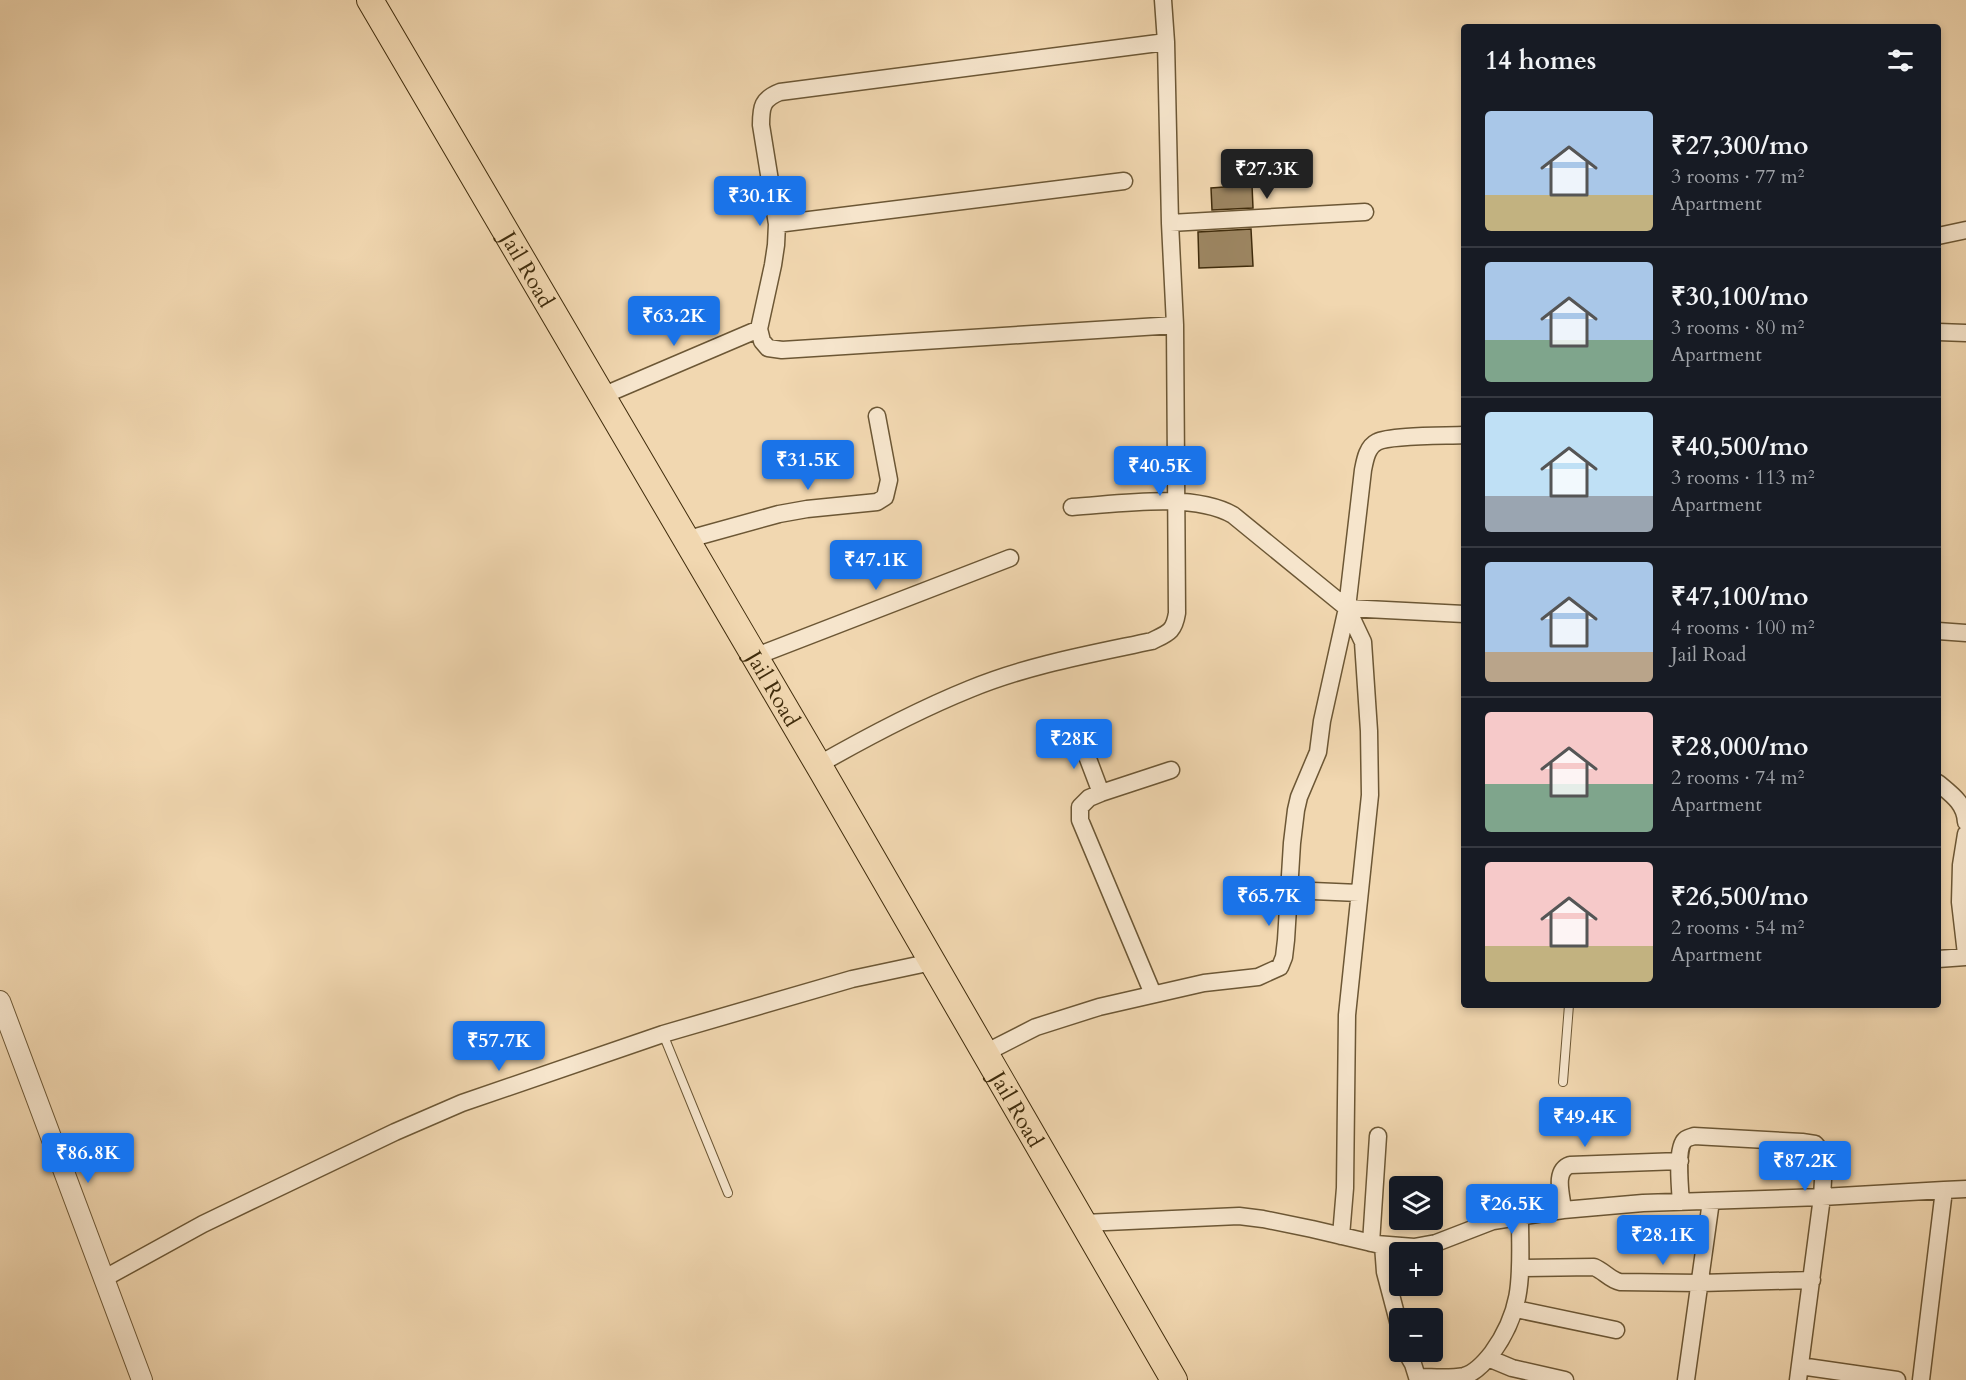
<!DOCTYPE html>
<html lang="en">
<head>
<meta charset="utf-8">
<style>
  :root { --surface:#171b24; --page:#20242c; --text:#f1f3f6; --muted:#9ea1a6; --line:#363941; --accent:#1a73e8 }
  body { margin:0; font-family:Cardo,serif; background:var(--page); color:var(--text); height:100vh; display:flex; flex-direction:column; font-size:22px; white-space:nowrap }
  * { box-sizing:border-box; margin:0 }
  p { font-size:20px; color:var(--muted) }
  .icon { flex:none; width:33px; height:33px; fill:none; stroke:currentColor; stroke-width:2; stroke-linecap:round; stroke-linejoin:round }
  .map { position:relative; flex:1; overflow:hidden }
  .details { position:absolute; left:1461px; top:24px; width:480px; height:984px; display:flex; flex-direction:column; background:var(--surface); border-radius:6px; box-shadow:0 3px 9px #0003 }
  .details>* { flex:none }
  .buttons { position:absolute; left:1389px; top:1176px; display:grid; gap:12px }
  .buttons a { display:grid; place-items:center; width:54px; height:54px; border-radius:6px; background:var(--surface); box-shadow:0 3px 9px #0003; font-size:30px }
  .price { position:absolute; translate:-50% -51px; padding:0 14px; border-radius:6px; background:var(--accent); color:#fff; font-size:20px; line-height:39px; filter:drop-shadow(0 2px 3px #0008) }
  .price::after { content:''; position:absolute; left:50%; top:36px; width:18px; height:14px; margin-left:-9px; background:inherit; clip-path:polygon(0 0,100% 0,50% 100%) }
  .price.selected { background:#222; color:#fff }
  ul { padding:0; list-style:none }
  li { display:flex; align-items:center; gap:18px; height:150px; padding:0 24px }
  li+li { border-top:2px solid var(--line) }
  li span { display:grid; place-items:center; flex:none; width:168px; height:120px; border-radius:6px; color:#555 }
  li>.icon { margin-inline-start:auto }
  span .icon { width:72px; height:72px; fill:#fffc; stroke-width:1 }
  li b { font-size:26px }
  h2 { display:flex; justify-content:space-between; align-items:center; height:72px; padding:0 24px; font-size:26px }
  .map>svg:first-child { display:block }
  .building { fill:#9c8561; stroke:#402c0c; stroke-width:1.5 }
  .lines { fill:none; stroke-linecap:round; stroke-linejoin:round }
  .service-casing { stroke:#6c5735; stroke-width:10 }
  .minor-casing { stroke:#6c5735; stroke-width:19 }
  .tertiary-casing { stroke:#6c5735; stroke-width:22 }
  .primary-casing { stroke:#402c0c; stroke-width:28 }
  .service { stroke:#f6e5cc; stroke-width:8 }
  .minor { stroke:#f6e5cc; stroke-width:16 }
  .tertiary { stroke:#f6e5cc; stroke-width:20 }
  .primary { stroke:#f1d7b0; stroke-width:26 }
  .labels { text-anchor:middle; stroke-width:5; stroke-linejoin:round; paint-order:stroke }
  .street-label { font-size:22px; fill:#402c0c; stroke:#f6e5cc }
</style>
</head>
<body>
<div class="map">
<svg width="1966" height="1380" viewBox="0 0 1966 1380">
  <rect width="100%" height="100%" fill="#f1d7b0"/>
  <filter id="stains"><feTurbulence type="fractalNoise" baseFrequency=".00333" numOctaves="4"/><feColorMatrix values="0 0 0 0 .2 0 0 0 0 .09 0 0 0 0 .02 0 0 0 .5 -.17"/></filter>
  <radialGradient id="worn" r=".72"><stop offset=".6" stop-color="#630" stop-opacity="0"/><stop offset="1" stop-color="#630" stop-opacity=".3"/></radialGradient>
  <path class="building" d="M1252 185 1253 208 1212 210 1211 188Z
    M1251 229 1253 266 1199 268 1198 232Z"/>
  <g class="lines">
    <g class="service-casing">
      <path id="service" d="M663 1034 728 1193
        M1563 1082 1569 1005"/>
    </g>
    <g class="minor-casing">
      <path id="minor" d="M1166 42 780 92C762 99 761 107 761 125L777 224 776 245 773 265 759 329 762 341 768 348 782 350 1175 325
        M1170 223 1365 212
        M777 224 1124 181
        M1938 236 1966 230
        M1938 332 1966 333
        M602 396 759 329
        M1072 507C1119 504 1192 492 1233 515L1347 608 1363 642 1369 731 1370 795 1347 1015 1345 1188 1341 1236
        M685 540 779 514 807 509 877 502 885 497 889 480 877 416
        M1347 608 1464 614
        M1938 631 1966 633
        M754 657 1010 558
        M1079 735 1101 793
        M818 765C867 737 918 710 970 689 1028 665 1091 654 1152 641 1168 633 1174 632 1177 613L1175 325 1170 223 1166 42 1163 0
        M1938 783C1951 794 1965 803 1966 822
        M1966 834 1961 865 1960 902 1966 954
        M1289 890 1359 893
        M1938 959 1966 957
        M1153 994 1080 820V807L1089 798 1101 793 1171 770
        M985 1053 1036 1027 1099 1007 1204 983 1258 977 1280 967 1284 957 1286 940 1292 843 1296 810 1299 797 1318 752 1322 721 1347 608 1363 470C1365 460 1367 447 1377 442 1390 435 1447 436 1464 435
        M1681 1202C1680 1189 1676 1147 1685 1140 1686 1138 1692 1137 1694 1136L1802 1142 1815 1144 1821 1151 1824 1163 1822 1197 1798 1380
        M1563 1210C1562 1196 1553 1171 1570 1165L1680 1161
        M1084 1223 1239 1216 1263 1219 1312 1229 1376 1244 1414 1247 1436 1243 1493 1221 1563 1210 1643 1203 1822 1197 1944 1190
        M1371 1243 1378 1136
        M1383 1245 1385 1272 1400 1329
        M1520 1268 1594 1267C1604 1271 1610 1280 1620 1282L1700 1283 1812 1280
        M103 1279 203 1224 257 1198 395 1132 462 1103 663 1034 852 979 932 962
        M1516 1309 1616 1330
        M1406 1352 1413 1364 1418 1380
        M1488 1358 1512 1368 1565 1380
        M1800 1366 1897 1380
        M1417 1377C1433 1377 1449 1379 1464 1376 1475 1373 1485 1362 1492 1353 1526 1306 1520 1271 1520 1216
        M1686 1380 1711 1201
        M1921 1380 1944 1190 1966 1189"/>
    </g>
    <g class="tertiary-casing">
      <path id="tertiary" d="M0 1001 142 1380"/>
    </g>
    <g class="primary-casing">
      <g id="primary">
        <path id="s1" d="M370 0 822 771 1174 1380"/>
      </g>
    </g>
    <use href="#service" class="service"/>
    <use href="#minor" class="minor"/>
    <use href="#tertiary" class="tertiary"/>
    <use href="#primary" class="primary"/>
  </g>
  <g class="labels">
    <g class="street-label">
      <text dy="8" stroke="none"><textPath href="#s1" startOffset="312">Jail Road</textPath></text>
      <text dy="8" stroke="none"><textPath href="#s1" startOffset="798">Jail Road</textPath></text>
      <text dy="8" stroke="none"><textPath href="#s1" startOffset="1284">Jail Road</textPath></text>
    </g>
  </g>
  <rect width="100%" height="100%" filter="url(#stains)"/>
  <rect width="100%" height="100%" fill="url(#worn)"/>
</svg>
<div class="buttons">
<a><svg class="icon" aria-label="layers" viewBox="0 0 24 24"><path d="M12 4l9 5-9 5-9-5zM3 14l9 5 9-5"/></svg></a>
<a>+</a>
<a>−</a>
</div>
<b class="price selected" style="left:1267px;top:200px">₹27.3K</b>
<b class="price" style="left:760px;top:227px">₹30.1K</b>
<b class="price" style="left:674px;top:347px">₹63.2K</b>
<b class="price" style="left:808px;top:491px">₹31.5K</b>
<b class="price" style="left:1160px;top:497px">₹40.5K</b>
<b class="price" style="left:876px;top:591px">₹47.1K</b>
<b class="price" style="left:1074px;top:770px">₹28K</b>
<b class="price" style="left:1269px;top:927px">₹65.7K</b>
<b class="price" style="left:499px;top:1072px">₹57.7K</b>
<b class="price" style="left:1585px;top:1148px">₹49.4K</b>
<b class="price" style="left:88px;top:1184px">₹86.8K</b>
<b class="price" style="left:1805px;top:1192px">₹87.2K</b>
<b class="price" style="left:1512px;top:1235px">₹26.5K</b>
<b class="price" style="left:1663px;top:1266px">₹28.1K</b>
<section class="details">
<h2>14 homes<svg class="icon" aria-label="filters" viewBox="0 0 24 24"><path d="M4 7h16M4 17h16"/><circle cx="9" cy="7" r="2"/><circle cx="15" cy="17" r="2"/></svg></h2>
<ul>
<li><span style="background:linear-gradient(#a9c7e8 70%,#c2b280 0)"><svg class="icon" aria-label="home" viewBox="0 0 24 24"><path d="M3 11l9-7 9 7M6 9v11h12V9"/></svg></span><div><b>₹27,300/mo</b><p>3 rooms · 77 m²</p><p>Apartment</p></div></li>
<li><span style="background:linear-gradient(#a9c7e8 65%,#7fa58c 0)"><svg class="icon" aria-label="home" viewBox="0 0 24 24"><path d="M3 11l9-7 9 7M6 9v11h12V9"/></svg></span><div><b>₹30,100/mo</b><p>3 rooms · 80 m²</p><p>Apartment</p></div></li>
<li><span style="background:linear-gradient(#bfe0f5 70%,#9aa5b1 0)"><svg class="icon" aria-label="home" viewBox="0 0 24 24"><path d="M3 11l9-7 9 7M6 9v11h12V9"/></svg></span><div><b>₹40,500/mo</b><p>3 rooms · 113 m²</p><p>Apartment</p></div></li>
<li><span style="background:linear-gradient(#a9c7e8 75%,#b9a48a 0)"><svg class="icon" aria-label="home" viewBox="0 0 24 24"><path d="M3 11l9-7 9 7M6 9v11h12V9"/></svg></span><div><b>₹47,100/mo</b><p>4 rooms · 100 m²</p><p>Jail Road</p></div></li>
<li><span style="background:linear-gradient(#f6c9c9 60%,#7fa58c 0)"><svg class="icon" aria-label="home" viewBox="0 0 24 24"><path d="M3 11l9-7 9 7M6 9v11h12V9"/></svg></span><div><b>₹28,000/mo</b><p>2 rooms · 74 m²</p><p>Apartment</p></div></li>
<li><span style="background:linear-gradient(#f6c9c9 70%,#c2b280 0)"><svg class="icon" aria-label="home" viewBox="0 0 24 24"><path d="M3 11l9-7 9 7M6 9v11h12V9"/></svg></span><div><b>₹26,500/mo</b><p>2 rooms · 54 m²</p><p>Apartment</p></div></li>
</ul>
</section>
</div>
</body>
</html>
